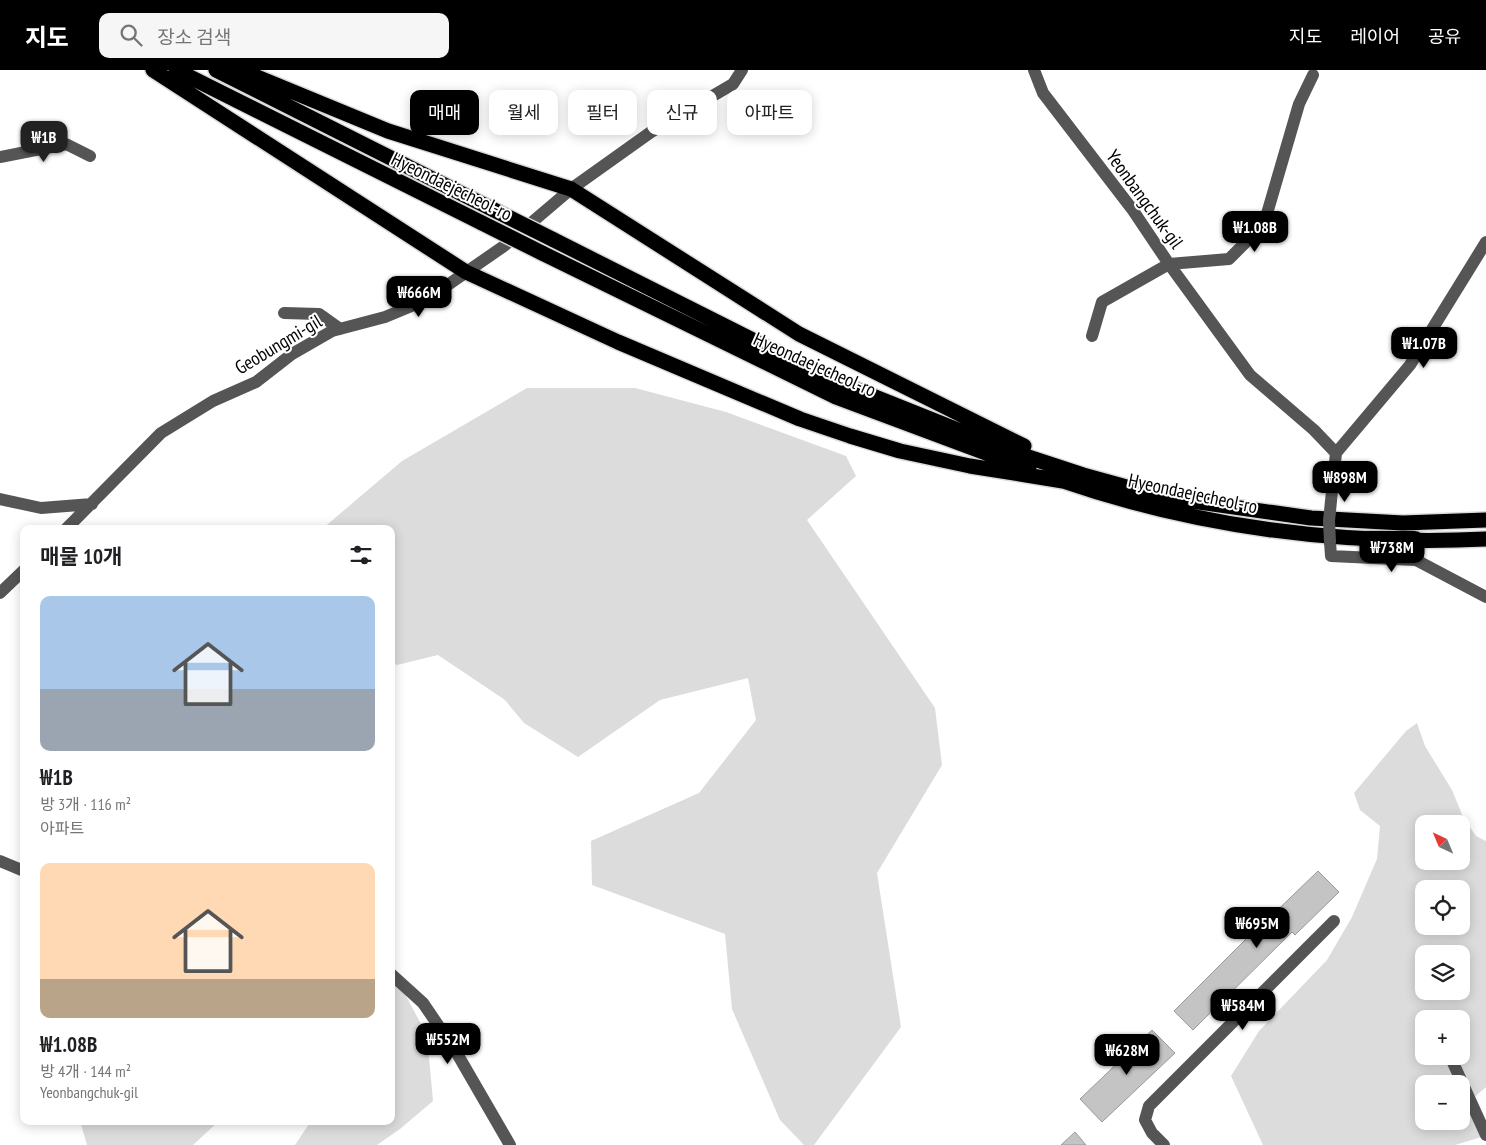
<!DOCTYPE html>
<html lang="ko">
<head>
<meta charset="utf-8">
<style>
  :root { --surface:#fff; --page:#f6f6f6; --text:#202124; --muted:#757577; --accent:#000 }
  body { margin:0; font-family:"PT Sans Narrow","Noto Sans KR",sans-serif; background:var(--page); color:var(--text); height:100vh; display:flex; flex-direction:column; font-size:19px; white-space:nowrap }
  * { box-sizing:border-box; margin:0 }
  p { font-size:16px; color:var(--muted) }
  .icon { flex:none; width:28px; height:28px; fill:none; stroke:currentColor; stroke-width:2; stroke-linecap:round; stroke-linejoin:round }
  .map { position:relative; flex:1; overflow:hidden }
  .drawer { position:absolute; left:20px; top:455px; width:375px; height:600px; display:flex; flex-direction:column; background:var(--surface); border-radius:10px; box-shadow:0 2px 12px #0003 }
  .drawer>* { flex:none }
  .guide { position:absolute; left:410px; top:20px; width:475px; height:45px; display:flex; gap:10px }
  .needle { width:32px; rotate:316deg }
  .tools { position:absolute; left:1415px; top:745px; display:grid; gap:10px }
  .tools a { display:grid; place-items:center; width:55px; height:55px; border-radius:10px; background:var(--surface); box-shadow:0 2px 12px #0003; font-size:25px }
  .price { position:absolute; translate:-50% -42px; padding:0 11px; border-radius:10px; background:var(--accent); color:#fff; font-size:16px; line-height:32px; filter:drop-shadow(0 1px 2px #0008) }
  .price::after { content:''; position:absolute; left:50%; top:30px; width:15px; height:11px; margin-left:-8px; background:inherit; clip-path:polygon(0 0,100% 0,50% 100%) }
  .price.on { background:#222; color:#fff }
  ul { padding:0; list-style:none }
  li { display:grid; align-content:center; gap:10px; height:265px; padding:0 20px }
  li span { display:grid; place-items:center; height:155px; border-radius:10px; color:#555 }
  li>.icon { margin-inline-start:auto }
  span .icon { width:90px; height:90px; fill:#fffc; stroke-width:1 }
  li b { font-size:21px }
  h2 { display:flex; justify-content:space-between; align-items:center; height:60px; padding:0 20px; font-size:21px }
  .chip { padding:0 18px; border-radius:10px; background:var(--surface); box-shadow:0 2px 12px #0003; font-size:18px; line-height:45px }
  .chip.on { background:var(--accent); color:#fff }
  header { display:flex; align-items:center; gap:30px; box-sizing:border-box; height:70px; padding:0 25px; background:var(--accent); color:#fff }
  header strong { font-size:24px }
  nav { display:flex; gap:28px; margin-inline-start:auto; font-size:18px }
  .search { width:350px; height:45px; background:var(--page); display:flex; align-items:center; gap:12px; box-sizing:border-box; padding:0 18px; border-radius:10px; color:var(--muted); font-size:19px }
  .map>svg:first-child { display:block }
  .green { fill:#dcdcdc; fill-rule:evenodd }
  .building { fill:#c4c4c4; stroke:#999 }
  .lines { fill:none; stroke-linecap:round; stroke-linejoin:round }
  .highway-casing { stroke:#dbdbdb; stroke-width:18 }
  .minor { stroke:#555; stroke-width:12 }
  .highway { stroke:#000; stroke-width:15 }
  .highway-bridge-casing { stroke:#dbdbdb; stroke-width:18; stroke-linecap:butt }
  .minor-bridge { stroke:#555; stroke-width:12 }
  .highway-bridge { stroke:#000; stroke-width:15 }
  .labels { text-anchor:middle; stroke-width:4; stroke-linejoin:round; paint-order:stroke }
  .street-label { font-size:19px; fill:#000; stroke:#fff }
</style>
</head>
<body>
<header>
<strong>지도</strong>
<div class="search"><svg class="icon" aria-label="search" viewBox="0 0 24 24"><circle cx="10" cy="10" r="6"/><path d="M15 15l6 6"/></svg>장소 검색</div>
<nav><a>지도</a><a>레이어</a><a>공유</a></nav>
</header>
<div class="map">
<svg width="1486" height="1075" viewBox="0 0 1486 1075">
  <rect width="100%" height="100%" fill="#fff"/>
  <path class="green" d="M527 318H635L726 342 846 386 856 406 807 450 935 638 942 695 877 803 901 957 814 1075H804L780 1050 732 939 725 864 592 815 591 771 699 723 756 650 748 608 660 630 578 687 524 653 505 630 438 585 397 595 391 592V459H322L402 391Z
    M1417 653 1425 676 1452 720 1463 747 1476 766 1486 771V1017L1470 1031 1485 1066 1455 1075H1263L1231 1006 1259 961 1327 890 1352 847 1377 789 1380 756 1360 740 1354 723 1406 661ZM1424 754H1461V791H1424ZM1424 819H1461V856H1424ZM1424 884H1461V921H1424ZM1424 949H1461V986H1424ZM1424 1014H1461V1051H1424Z
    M391 898 427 965 433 1031 400 1059 377 1075H295L311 1051H391Z
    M80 1051H219L193 1075H87Z"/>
  <path class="building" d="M1318 801 1339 822 1295 865 1292 862 1193 960 1174 941 1261 854 1262 855Z
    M1152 960 1175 983 1102 1052 1080 1029Z
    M1075 1062 1086 1075H1061Z"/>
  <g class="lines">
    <g class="highway-casing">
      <path id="highway" d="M153 0 466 202 618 272 800 349 850 366 900 381 970 396 1069 412
        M176 0 482 153
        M216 0 494 140
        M240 0 388 61 571 119 799 264 1024 376
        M552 169 830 309 1013 382 1083 405 1163 427 1311 448 1403 453 1486 450
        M542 183 836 327 1029 399
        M1060 410C1196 457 1342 476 1486 469"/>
    </g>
    <path class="minor" d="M1034 0 1043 23 1132 139 1169 194 1250 305 1314 360 1336 383
      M0 87 66 74 90 86
      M284 243 319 244 340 259
      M1092 266 1102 232 1169 194 1229 189 1264 154 1299 34 1313 5
      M1333 411 1336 383 1410 295 1486 172
      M0 429 41 438 92 434
      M66 459 161 363 213 331 256 312 292 284 332 261 385 247 426 230 504 176 571 119 651 62 733 14 742 0
      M1330 472 1331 486 1416 490 1486 527
      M0 523 24 500
      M0 791 24 801
      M391 904 423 933 455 980 510 1075
      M1450 986 1486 1065
      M1164 1075 1152 1063 1145 1050 1149 1036 1334 851"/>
    <use href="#highway" class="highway"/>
    <g class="highway-bridge-casing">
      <path id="highway-bridge" d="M494 140 552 169
        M482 153 542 183"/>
    </g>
    <path class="minor-bridge" d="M1330 472 1329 451 1333 411"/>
    <use href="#highway-bridge" class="highway-bridge"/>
  </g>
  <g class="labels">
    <g class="street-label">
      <text transform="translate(452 116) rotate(26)" y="7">Hyeondaejecheol-ro</text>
      <text transform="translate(1145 129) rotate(54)" y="7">Yeonbangchuk-gil</text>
      <text transform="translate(278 274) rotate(-31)" y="7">Geobungmi-gil</text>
      <text transform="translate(815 294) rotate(24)" y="7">Hyeondaejecheol-ro</text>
      <text transform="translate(1193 423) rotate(12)" y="7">Hyeondaejecheol-ro</text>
    </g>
  </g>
</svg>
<div class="tools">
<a><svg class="needle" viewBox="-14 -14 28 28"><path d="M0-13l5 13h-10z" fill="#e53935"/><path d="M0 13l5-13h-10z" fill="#757577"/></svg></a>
<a><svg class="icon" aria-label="locate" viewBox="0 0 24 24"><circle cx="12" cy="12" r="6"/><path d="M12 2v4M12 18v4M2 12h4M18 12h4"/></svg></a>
<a><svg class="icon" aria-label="layers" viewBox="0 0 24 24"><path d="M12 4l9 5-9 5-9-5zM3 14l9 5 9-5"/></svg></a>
<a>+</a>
<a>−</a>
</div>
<b class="price on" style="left:44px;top:93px">₩1B</b>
<b class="price" style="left:1255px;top:183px">₩1.08B</b>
<b class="price" style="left:419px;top:248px">₩666M</b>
<b class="price" style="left:1424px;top:299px">₩1.07B</b>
<b class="price" style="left:1345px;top:433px">₩898M</b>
<b class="price" style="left:1392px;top:503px">₩738M</b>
<b class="price" style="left:1257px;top:879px">₩695M</b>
<b class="price" style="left:1243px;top:961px">₩584M</b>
<b class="price" style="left:448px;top:995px">₩552M</b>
<b class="price" style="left:1127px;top:1006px">₩628M</b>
<div class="guide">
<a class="chip on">매매</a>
<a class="chip">월세</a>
<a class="chip">필터</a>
<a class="chip">신규</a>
<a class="chip">아파트</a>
</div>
<section class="drawer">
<h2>매물 10개<svg class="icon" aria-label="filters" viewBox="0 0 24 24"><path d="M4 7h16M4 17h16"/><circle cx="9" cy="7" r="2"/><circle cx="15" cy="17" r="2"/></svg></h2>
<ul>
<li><span style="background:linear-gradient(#a9c7e8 60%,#9aa5b1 0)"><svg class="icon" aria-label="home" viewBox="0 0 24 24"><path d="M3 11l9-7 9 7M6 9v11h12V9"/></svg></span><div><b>₩1B</b><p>방 3개 · 116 m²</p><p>아파트</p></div></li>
<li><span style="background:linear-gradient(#ffd9b3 75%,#b9a48a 0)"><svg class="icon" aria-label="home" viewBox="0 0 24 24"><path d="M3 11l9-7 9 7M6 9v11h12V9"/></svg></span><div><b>₩1.08B</b><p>방 4개 · 144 m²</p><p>Yeonbangchuk-gil</p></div></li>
</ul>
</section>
</div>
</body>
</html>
